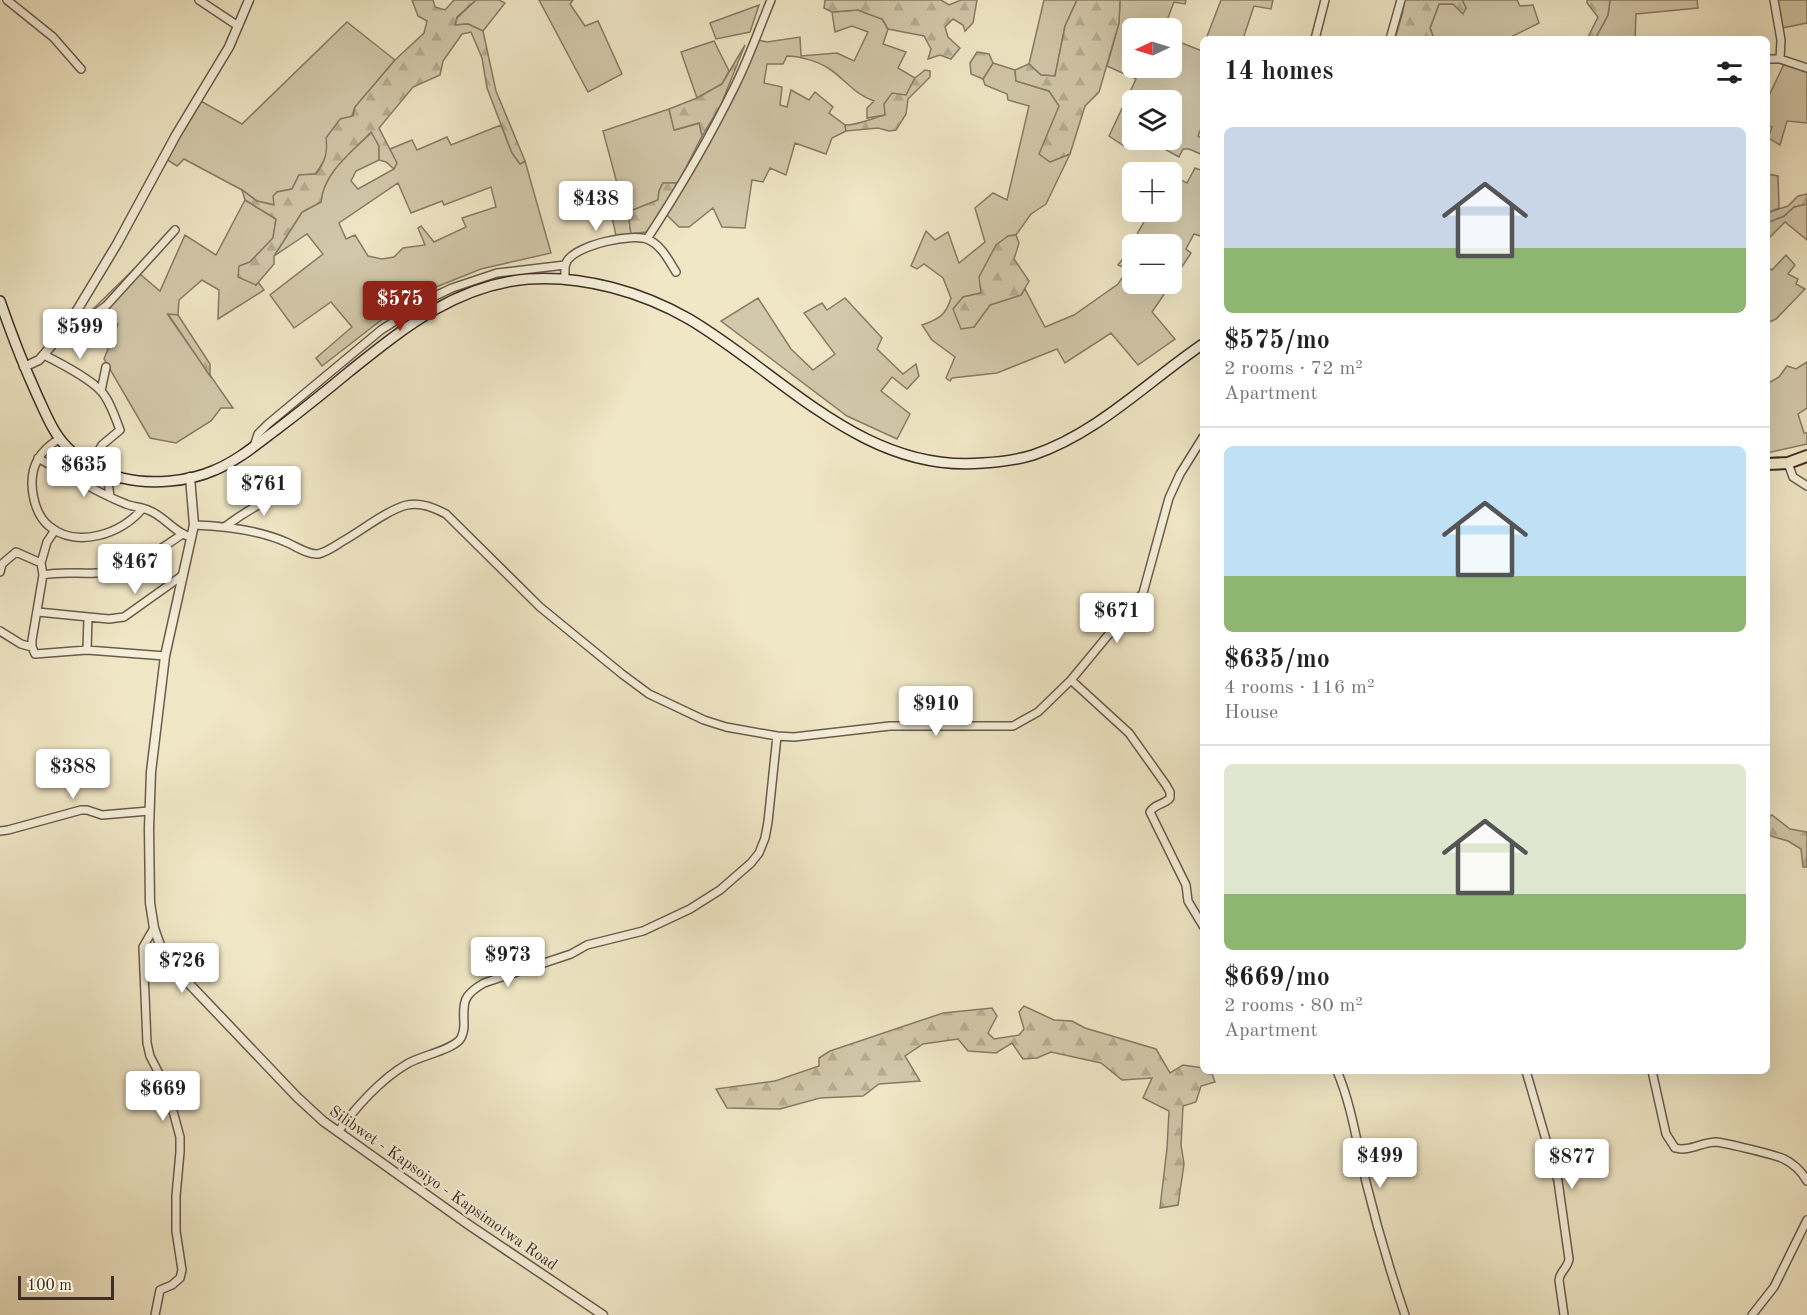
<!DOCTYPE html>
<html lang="en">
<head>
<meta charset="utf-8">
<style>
  :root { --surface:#fff; --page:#f2f2f2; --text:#202124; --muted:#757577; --line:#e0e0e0; --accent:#8f2418 }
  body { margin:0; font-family:"Old Standard TT",serif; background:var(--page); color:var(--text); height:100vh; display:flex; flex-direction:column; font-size:22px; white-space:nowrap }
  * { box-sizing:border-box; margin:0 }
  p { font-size:20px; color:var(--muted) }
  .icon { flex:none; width:33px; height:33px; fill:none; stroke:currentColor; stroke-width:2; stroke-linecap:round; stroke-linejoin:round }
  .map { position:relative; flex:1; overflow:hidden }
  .sheet { position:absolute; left:1200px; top:36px; width:570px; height:1038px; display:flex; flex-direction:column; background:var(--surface); border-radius:9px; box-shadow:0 6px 24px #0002 }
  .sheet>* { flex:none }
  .needle { width:39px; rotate:266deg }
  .fabs { position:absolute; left:1122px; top:18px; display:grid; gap:12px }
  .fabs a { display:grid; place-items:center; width:60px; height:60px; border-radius:9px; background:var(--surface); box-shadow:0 6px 24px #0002; font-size:30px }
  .scale { position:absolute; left:18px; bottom:15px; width:96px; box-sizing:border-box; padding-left:6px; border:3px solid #402e24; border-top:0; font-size:16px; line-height:21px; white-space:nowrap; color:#402e24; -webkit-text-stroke:4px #f5efda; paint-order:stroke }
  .price { position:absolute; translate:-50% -51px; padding:0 14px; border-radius:6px; background:#fff; color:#222; font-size:20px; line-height:39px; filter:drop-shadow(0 2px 3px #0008) }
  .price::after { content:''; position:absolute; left:50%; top:36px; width:18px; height:14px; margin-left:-9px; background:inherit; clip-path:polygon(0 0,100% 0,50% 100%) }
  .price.active { background:var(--accent); color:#fff }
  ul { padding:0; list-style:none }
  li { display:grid; align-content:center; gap:12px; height:318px; padding:0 24px }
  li+li { border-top:2px solid var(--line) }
  li span { display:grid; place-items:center; height:186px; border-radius:9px; color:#555 }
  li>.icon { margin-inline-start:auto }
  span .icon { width:108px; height:108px; fill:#fffc; stroke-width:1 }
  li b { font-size:26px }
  h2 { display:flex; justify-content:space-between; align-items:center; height:72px; padding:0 24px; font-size:26px }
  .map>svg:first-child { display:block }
  .green { fill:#d2c8aa; stroke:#897b67; stroke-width:1.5; fill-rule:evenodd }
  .forest { fill:url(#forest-firs); stroke:#897b67; stroke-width:1.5 }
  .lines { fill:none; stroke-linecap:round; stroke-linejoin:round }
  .minor-casing { stroke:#6c5c4c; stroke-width:10 }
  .tertiary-casing { stroke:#6c5c4c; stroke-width:11 }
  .secondary-casing { stroke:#402e24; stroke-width:12 }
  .primary-casing { stroke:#402e24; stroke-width:14 }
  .minor { stroke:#f5efda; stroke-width:7 }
  .tertiary { stroke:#f5efda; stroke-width:8 }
  .secondary { stroke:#f5efda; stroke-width:9 }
  .primary { stroke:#f0e7c6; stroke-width:10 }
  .labels { text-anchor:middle; stroke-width:4.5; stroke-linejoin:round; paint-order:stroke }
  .street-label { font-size:16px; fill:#402e24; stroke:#f5efda }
</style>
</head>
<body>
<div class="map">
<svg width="1807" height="1315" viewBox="0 0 1807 1315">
  <defs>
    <pattern id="forest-firs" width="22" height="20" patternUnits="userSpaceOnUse" patternTransform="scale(1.5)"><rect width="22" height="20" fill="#d2c8aa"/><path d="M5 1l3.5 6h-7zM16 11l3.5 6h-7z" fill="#b5ac92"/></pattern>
  </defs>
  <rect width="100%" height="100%" fill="#f0e7c6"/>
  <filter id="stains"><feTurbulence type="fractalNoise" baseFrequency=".00333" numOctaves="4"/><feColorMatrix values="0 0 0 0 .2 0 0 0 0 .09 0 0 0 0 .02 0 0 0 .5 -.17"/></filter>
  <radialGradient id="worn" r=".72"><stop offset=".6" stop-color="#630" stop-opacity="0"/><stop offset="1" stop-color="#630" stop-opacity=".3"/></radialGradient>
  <path class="green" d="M476 0H499L505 3 483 31 468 24 455 25 457 18Z
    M539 0H573L570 4 585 26 598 21 622 74 588 92Z
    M1044 0H1077L1065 26 1055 76 1041 75 1029 64Z
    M1120 0H1186L1185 4 1174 2 1164 28H1132V68H1172V39L1202 51 1203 48V123L1198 136 1203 139V155L1189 149H1183L1179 157 1148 140H1172V100H1132L1133 140 1127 148 1109 136 1136 79 1107 66 1119 23Z
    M1221 0H1273L1271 9 1254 6 1243 39H1206Z
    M1462 0H1517L1520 6 1533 5 1539 23 1507 39H1434L1430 28 1439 4H1453L1466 8Z
    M1610 0H1697L1698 8 1636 14 1635 39H1595L1608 15Z
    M1776 0H1807V23L1782 28Z
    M759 5 750 32 716 39 710 23Z
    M858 10 882 19 888 29 883 44 906 52 898 68 915 78 906 95 885 115 867 118V108L874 101C855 95 844 78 828 68 817 61 799 56 787 56L783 64H767L764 83 782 87 780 105 787 107 791 90 809 100 815 92 833 107 829 113 845 125 846 131 832 138 826 154 795 143 786 175 770 168 763 182 752 180 745 228 722 227 713 208 689 227H679L667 215 712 132 728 107 758 40 767 42 800 37 801 56 837 53 854 61 868 32 852 26 835 32 832 12Z
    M347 22 395 60 355 107C351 123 339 135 330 148 325 157 322 166 315 174L299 175 292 189 277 192 275 205 257 201 242 190 184 159 177 166 166 159 199 100 242 124Z
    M714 41 729 71 722 84 697 98 681 52Z
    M993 63 1015 70 1016 81 1049 91 1060 106 1040 154 1050 162 1070 154 1046 204 1031 214 1016 235 1008 236 981 293 963 297 974 327 990 305 1021 295 1025 289 1045 327 1074 315 1118 284 1128 269 1118 265 1132 247V284H1171L1152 312 1175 339 1138 365 1111 333 1065 363 1057 349 997 373 952 378 950 381 946 378 955 357 932 340 922 325C939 319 946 315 951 298L943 278 924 264 917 269 911 266 926 231 935 240 948 232 959 263 985 242 975 208 993 193 1007 200 1029 106 1008 100 1007 94 985 85 983 79Z
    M1784 64 1807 71V123L1787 121 1780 145 1768 138 1772 127 1767 125V100Z
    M669 109 675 130 700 123 702 136 678 183H663L659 191 658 200 628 212 631 234 616 236 611 212 610 191 618 187 603 131Z
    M501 125 512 153 520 164 525 161 551 253 481 269 411 297 322 366 316 358 352 327 331 302 294 328 270 295 323 254 307 234 274 256 302 212 321 202C323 173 352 151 372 132L379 146V160L356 171 351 181 358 189 394 169 396 163 390 149 412 140 417 150 447 137 451 145ZM398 183 411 213 442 201 444 205 491 187 496 207 462 218 466 227 434 242 421 226 418 228 425 245 403 248 394 257 382 259 368 256 355 235 346 239 339 223Z
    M1195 168 1203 171V237L1194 234 1186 249 1191 253 1172 282V244H1134L1138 232 1150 212H1172V197L1179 179 1187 183Z
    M1767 174 1778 176 1779 208 1767 213Z
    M245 200 276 219 273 238 250 262 256 285 258 282 264 290 218 319 219 290 202 280 179 300 178 315H168L233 408H221L211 421 176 443 150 438 104 359 118 324 91 311 134 269 160 291 185 235 216 255Z
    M1807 204V240L1785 222 1767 240 1768 222 1784 216 1794 207Z
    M1786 255 1795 265 1788 274 1798 279 1796 284 1805 289 1776 319 1767 323V267L1772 270Z
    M758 298 791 349 813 370 835 354 804 313 822 303 827 310 845 298 882 338 877 349 903 374 916 364 919 376 907 389 892 377 881 391 910 414 897 439 847 416 721 321Z
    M1807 362V408L1798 414 1804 433H1807V444L1767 453V384L1779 377 1787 366 1796 369Z"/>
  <path class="forest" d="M412 0H433L435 7 445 10 454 0H476L457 17 455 25 468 24 483 31 496 91 525 161 520 164 512 153 487 88 482 58 471 32 462 34 443 61 440 75 413 87 379 128 397 163 394 169 386 162 379 160V146L371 132C352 152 323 173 321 202L302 212 274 256V264L256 285 238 277 239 266 250 262 273 238 276 219 245 200 242 190 257 201 274 205 273 196 277 192 292 189 299 175 316 174C325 162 328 153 326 138L340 119 353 116 355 107 395 60 424 33 427 21 418 16Z
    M825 0H941L949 5 961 0H977L973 23 965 31 963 25 953 19 945 27 948 37 960 48 951 59 940 55 928 59 931 49 924 36 888 29 882 19 858 10 832 12 824 8Z
    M1077 0H1120L1119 23 1099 92 1085 106 1070 154 1050 162 1039 154 1059 106 1049 91 1016 81 1015 70 1029 64 1041 75 1055 76 1065 26Z
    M1404 0H1462L1466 8 1463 14 1453 4H1439L1430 28 1434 39H1395L1403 11Z
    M1587 0H1610L1608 15 1595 39H1587L1598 17 1587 3Z
    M745 45 720 107 702 136 699 123 674 130 669 109 697 98 722 84Z
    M977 52 989 54 993 63 983 79 971 74 970 63Z
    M925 70 930 71V77L908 99 906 114 896 130 889 131 878 128 846 131 845 125C859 125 872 118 885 115L884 104 892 93 906 95 915 78Z
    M663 183H678L656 222 646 232 631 234 628 212 658 200 659 191Z
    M1807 194V204L1794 207 1784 216 1767 223V213L1788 206 1798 196Z
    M1016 235 1019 243 1014 259 1029 281 1021 295 990 305 974 327 961 329 953 309 963 297 981 293 979 277 996 245 1008 236Z
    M168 314 178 315 210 364V376Z
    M1772 815 1790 829 1807 832V867H1803L1801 849 1788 841 1767 835V818Z
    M1024 1006 1054 1020 1072 1021 1085 1028 1156 1049 1170 1073 1183 1065 1203 1068V1071H1211L1215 1082 1201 1086 1196 1102 1183 1106 1181 1145 1184 1164 1178 1205 1160 1208 1167 1148 1169 1111 1143 1098 1152 1078 1122 1080 1101 1063 1051 1052 1037 1058 1023 1059 1012 1043 996 1053 968 1051 958 1039 923 1044 905 1056 920 1081 879 1084 863 1096 820 1098 780 1109 727 1108 716 1089 775 1081 819 1066V1058L830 1051 943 1013 992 1008 997 1016 988 1033 994 1039 1019 1035 1024 1029 1019 1012Z"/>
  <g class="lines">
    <g class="minor-casing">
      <path id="minor" d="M7 0 53 37 81 69
        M199 0 238 26
        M1774 0 1781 40 1780 59
        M1315 39 1325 0
        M1390 39 1401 0
        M1767 59H1780L1807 68
        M647 239C679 190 709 139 735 86 749 58 759 29 771 0
        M565 279C565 273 564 266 567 261 577 245 633 232 649 240 662 246 669 261 676 272
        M59 337 68 338 85 316 93 315 106 306 175 230
        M44 355C60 363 88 377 101 391 110 401 115 417 120 430L102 445 90 465
        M101 391 106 367
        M60 438C50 445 42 451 37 461 27 480 33 513 49 526 76 549 122 534 142 509
        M254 446 258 434 268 424 381 330 431 298 452 288 497 273 565 265
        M38 458C67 474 95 492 126 504 133 507 141 507 148 510 165 516 174 533 191 537
        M1788 463 1793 477 1807 486
        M107 474 110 497
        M194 525C226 526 259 530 288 543 297 547 309 555 318 554 327 552 335 546 343 541 361 531 387 510 407 505 420 502 435 508 446 514L540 607 622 674 649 694 704 720 726 727 777 736 794 737 890 726H1013L1038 712 1071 680 1143 593 1169 498 1180 474 1203 437
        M226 526C246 511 270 497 295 490
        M55 530 47 542 41 563 43 575 32 640V647L35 654 87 650 165 656
        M0 572 2 564 16 552 41 563
        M43 575C62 571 77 574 96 573 128 572 155 553 181 535
        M38 612 109 619 124 617 183 575
        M0 631 21 644 32 647
        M87 650 88 617
        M1071 680 1129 733 1166 785 1170 792V798C1164 805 1154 804 1150 812L1186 885 1188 901 1203 926
        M0 831 8 830 81 810H87L102 815 149 811
        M154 928 143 947 147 1043 150 1056 167 1089 180 1137V1152L176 1196V1231L182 1270 180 1278 172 1285 160 1290 155 1315
        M1337 1071C1352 1106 1357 1145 1366 1182 1377 1227 1390 1271 1405 1315
        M1526 1071 1558 1181 1569 1259C1568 1268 1560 1271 1559 1280L1564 1315
        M1652 1071 1666 1134 1675 1148C1689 1152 1702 1142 1716 1142 1726 1143 1776 1155 1784 1159 1794 1164 1802 1172 1807 1181
        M338 1132C355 1108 381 1079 407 1064 419 1056 454 1050 461 1038 463 1034 464 1029 464 1025 463 1001 463 995 484 983L571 954 587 945 643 931 690 909 720 890 751 863 759 853 765 838 768 822 777 736
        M1752 1315 1774 1287 1807 1220"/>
    </g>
    <g class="tertiary-casing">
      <path id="tertiary" d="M24 367 39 360 59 337 76 312 117 244 176 135 229 47 249 0
        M190 477 194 525 165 656 151 772 149 828 150 903 154 928 160 945 177 971 297 1097 323 1121 469 1225 603 1315"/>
    </g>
    <g class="secondary-casing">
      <path id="secondary" d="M0 301C11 333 23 364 37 395 45 412 53 433 66 446 80 461 102 474 122 478 151 485 188 482 215 470 237 461 257 444 276 430 301 411 326 391 350 371 404 328 456 285 528 279 583 275 642 292 689 319 782 374 864 474 983 463 999 462 1017 460 1033 455 1098 433 1147 382 1203 344"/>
    </g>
    <g class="primary-casing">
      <path id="primary" d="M1767 464 1788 463 1807 456"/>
    </g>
    <use href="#minor" class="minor"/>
    <use href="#tertiary" class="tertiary"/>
    <use href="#secondary" class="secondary"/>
    <use href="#primary" class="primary"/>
  </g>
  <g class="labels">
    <g class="street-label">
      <text transform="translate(444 1187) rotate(35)" y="6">Silibwet - Kapsoiyo - Kapsimotwa Road</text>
    </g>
  </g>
  <rect width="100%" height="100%" filter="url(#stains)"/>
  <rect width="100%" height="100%" fill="url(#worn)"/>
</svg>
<div class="fabs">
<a><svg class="needle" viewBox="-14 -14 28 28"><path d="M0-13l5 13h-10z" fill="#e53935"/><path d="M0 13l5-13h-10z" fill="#757577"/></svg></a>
<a><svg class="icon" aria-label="layers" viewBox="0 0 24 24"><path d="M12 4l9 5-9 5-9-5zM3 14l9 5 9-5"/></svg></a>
<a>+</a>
<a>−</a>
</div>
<div class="scale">100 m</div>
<b class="price" style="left:596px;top:232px">$438</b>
<b class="price active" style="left:400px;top:332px">$575</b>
<b class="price" style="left:80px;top:360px">$599</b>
<b class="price" style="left:84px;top:498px">$635</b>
<b class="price" style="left:264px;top:517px">$761</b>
<b class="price" style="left:135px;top:595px">$467</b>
<b class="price" style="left:1117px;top:644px">$671</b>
<b class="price" style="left:936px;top:737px">$910</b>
<b class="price" style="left:73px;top:800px">$388</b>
<b class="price" style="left:508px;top:988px">$973</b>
<b class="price" style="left:182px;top:994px">$726</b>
<b class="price" style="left:163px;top:1122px">$669</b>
<b class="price" style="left:1380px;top:1189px">$499</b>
<b class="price" style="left:1572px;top:1190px">$877</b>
<section class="sheet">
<h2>14 homes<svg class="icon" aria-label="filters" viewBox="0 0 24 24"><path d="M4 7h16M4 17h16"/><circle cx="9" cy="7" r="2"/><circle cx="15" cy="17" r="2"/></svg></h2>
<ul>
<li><span style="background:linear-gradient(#c9d6e8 65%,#8fb573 0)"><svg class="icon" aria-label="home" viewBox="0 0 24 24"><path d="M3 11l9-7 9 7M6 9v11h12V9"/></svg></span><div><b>$575/mo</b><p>2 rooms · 72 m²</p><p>Apartment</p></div></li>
<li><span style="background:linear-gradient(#bfe0f5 70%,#8fb573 0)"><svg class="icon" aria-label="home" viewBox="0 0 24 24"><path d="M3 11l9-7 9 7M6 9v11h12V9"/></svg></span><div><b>$635/mo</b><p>4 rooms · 116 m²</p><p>House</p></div></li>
<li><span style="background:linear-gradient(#dfe7d0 70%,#8fb573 0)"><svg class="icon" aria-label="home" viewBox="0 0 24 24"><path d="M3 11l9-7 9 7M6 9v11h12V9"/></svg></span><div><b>$669/mo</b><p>2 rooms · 80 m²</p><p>Apartment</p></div></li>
</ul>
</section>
</div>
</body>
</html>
